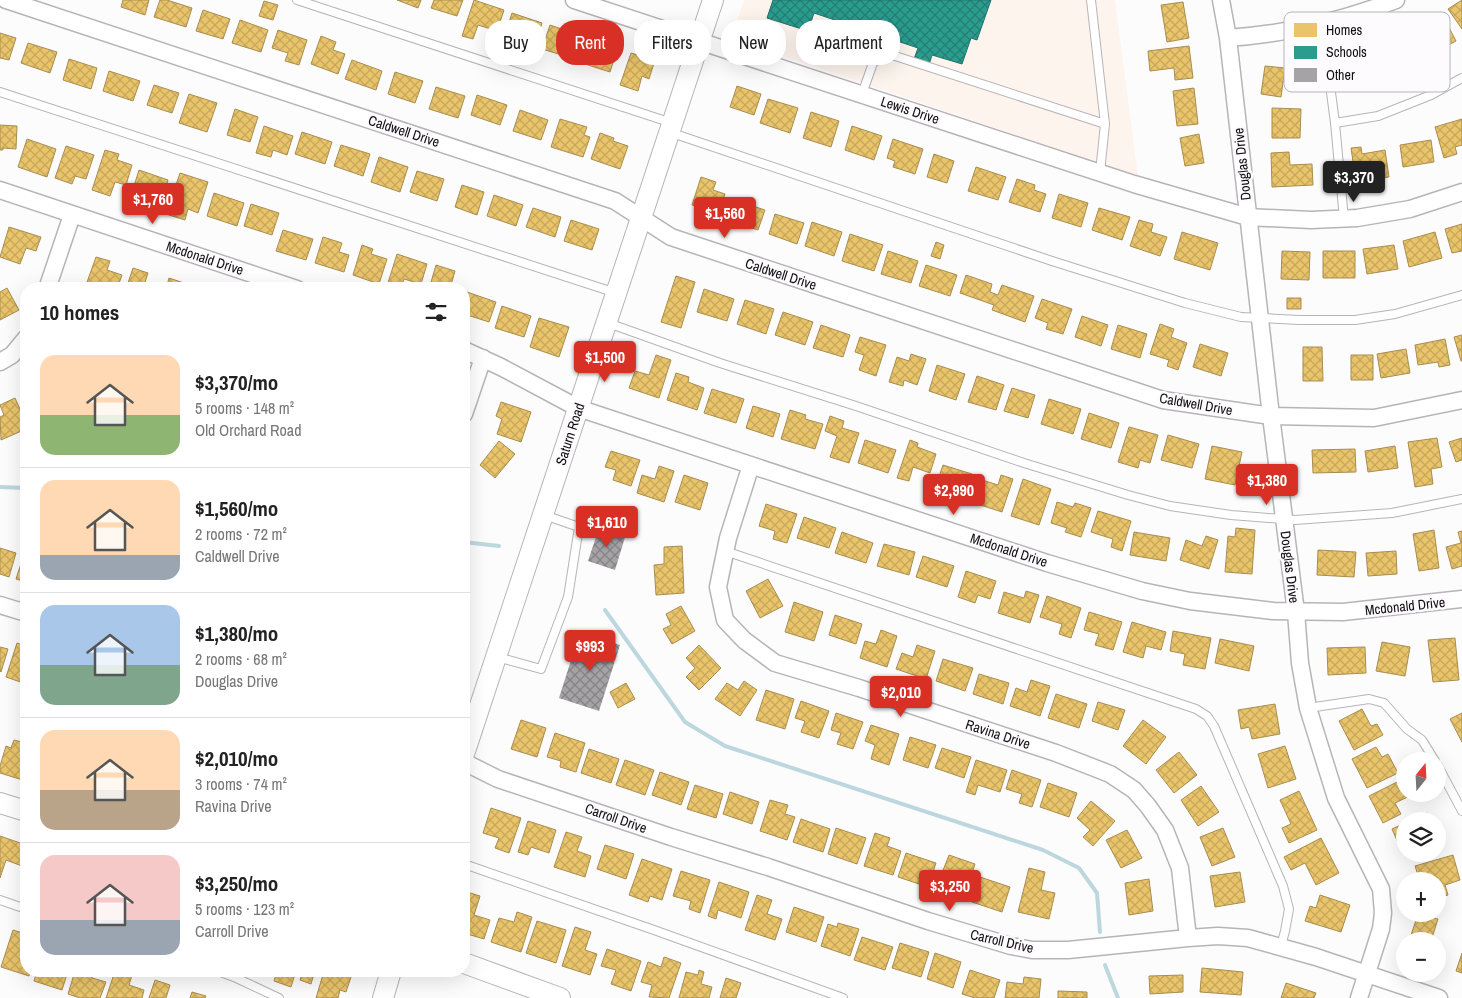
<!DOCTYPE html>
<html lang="en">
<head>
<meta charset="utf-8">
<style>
  :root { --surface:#fff; --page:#f2f2f2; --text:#222; --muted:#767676; --line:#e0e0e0; --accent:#d93025 }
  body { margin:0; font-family:"Archivo Narrow",sans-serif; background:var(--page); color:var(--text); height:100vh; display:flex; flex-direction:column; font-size:19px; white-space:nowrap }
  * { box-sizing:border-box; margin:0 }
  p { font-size:16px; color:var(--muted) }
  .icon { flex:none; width:28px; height:28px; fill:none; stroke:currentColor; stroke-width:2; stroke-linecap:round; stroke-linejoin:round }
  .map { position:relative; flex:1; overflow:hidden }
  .drawer { position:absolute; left:20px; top:282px; width:450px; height:695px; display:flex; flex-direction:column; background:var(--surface); border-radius:20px; box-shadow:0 5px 20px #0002 }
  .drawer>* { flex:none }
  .guide { position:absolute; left:485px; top:20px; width:475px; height:45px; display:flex; gap:10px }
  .needle { width:32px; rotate:18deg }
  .fabs { position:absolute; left:1396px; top:752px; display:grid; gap:10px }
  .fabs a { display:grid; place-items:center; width:50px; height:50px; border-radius:50%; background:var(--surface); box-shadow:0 5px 20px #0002; font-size:25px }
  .price { position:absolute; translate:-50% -42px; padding:0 11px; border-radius:5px; background:var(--accent); color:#fff; font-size:16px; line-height:32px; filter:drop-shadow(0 1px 2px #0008) }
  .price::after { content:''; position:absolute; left:50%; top:30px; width:15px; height:11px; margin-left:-8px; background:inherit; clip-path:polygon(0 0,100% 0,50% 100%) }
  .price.selected { background:#222; color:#fff }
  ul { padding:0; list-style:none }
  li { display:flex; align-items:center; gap:15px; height:125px; padding:0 20px }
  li+li { border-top:1px solid var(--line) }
  li span { display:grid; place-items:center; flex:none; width:140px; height:100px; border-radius:15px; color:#555 }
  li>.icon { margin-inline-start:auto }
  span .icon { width:60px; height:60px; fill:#fffc; stroke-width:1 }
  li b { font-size:21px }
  h2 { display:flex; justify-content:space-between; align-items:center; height:60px; padding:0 20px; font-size:21px }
  .chip { padding:0 18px; border-radius:20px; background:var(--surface); box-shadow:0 5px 20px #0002; font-size:18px; line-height:45px }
  .chip.selected { background:var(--accent); color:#fff }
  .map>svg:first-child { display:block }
  .education { fill:#fef4ee }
  .homes { fill:url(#homes-cross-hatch); stroke:#a88d50 }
  .schools { fill:url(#schools-cross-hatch); stroke:#23726a }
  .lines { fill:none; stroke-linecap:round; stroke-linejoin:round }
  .stream { stroke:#bcd8de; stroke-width:4 }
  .building { fill:url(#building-cross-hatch) }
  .service-casing { stroke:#b7b4b7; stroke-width:10 }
  .minor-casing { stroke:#b7b4b7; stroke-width:19 }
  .tertiary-casing { stroke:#b7b4b7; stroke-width:22 }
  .service { stroke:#fff; stroke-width:8 }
  .minor { stroke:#fff; stroke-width:16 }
  .tertiary { stroke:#fff; stroke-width:20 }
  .labels { text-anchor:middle; stroke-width:5; stroke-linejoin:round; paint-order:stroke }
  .street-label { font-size:14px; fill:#120e14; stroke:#fdfbfe }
  .key { fill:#fdfbfe; stroke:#b6b4b8; stroke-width:1 }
  .key-label { font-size:14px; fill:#120e14 }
</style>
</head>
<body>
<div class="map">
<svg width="1462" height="998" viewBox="0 0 1462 998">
  <defs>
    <pattern id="homes-cross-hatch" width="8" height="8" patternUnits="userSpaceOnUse" patternTransform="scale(1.25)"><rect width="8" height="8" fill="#e9c46a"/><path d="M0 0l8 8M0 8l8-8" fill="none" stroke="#c7a75b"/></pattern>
    <pattern id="schools-cross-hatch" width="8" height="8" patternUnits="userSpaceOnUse" patternTransform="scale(1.25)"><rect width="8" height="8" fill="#2a9d8f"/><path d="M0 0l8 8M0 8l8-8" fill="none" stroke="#237e74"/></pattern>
    <pattern id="building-cross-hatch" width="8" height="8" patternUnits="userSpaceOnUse" patternTransform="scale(1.25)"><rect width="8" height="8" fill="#a6a3a7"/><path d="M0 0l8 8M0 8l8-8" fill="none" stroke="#868387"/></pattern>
  </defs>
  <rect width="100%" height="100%" fill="#fdfcfd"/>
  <path class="education" d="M744 0H1115L1138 176 731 39Z"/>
  <path class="homes" d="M123 0H149L145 15 121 7Z
    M160 0H167L192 8 186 27 154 17Z
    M397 0H421L418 8Z
    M434 0H463L457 16 431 8Z
    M474 0 504 10 497 31 478 25 473 39 462 36Z
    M1462 0V29L1448 9Z
    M264 1 278 5 273 20 259 16Z
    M1183 2 1189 38 1167 42 1161 5Z
    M203 10 230 19 223 39 196 31Z
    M1441 12 1456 41 1437 51 1435 47 1426 51 1414 26Z
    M512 13 542 23 535 44 505 35Z
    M240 20 268 30 261 52 232 43Z
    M550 25 582 36 575 59 542 49Z
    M278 30 307 40 299 65 285 61 288 53 272 48Z
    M0 33 16 38 9 60 0 58Z
    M321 36 336 42 333 50 345 54 338 74 311 64Z
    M602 42 618 47 610 72 585 64 591 45 600 48Z
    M28 43 57 52 50 73 21 63Z
    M1189 46 1193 78 1175 80 1174 68 1150 71 1148 51Z
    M631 53 655 60 649 79 642 76 638 91 620 85Z
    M69 59 97 68 91 89 63 80Z
    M352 60 382 71 376 90 345 79Z
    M1265 66 1285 68 1281 97 1261 94Z
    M109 71 140 81 133 101 103 91Z
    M395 72 423 81 415 103 388 94Z
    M154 85 179 93 172 113 147 105Z
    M737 86 761 94 754 115 730 107Z
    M436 87 465 96 458 118 429 109Z
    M1194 88 1198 124 1177 126 1173 91Z
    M189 94 217 103 207 132 179 123Z
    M477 95 507 105 500 125 471 115Z
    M768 99 798 108 790 133 760 123Z
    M1272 108 1301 109 1300 138H1272Z
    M235 109 258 117 250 142 227 135Z
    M520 110 548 120 541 140 513 131Z
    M811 112 839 121 831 147 803 138Z
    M560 119 587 127 584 135 590 137 583 157 551 147Z
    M1462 119V145L1455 147 1457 154 1444 158 1435 127Z
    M0 125 17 126 16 149 3 148V150H0Z
    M264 126 293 136 287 155 273 150 271 157 256 153Z
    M852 126 882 136 874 160 845 150Z
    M302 132 332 142 325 164 295 154Z
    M600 133 614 138 613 141 628 146 620 169 591 159Z
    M1199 134 1204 163 1185 166 1180 138Z
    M27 139 56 149 47 177 18 167Z
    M893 139 923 149 915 174 893 167 895 161 887 158Z
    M1431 140 1434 162 1403 167 1400 145Z
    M341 145 370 154 363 176 334 166Z
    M66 146 94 155 86 179 75 176 72 184 55 178Z
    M1361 147 1362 154 1385 150 1389 177 1356 182 1351 148Z
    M105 150 119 154 117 160 132 165 126 185 115 182 110 196 92 190Z
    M1289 152 1290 165 1312 164 1313 185 1272 187 1271 153Z
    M934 154 954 161 947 183 927 177Z
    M379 157 408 167 400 192 371 182Z
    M976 167 1006 177 998 200 968 191Z
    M139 170 168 180 162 200 151 197 147 208 129 202Z
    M417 171 444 179 437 201 410 192Z
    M180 173 208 182 198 213 188 209 185 220 166 214Z
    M701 177 716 182 713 190 725 194 718 213 692 205Z
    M1017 179 1035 185 1034 190 1046 194 1040 212 1009 202Z
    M462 185 484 192 477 215 455 207Z
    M214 193 244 203 237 226 207 216Z
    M1059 194 1088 203 1081 227 1052 218Z
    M494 195 523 205 516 226 487 216Z
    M738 201 765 210 758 230 731 221Z
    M251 204 279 213 272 235 244 226Z
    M533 208 561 217 555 237 526 227Z
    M1099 208 1130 217 1122 240 1092 230Z
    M775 214 804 223 797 244 769 234Z
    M571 220 599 229 592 250 564 241Z
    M1139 220 1153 224 1151 232 1167 237 1160 256 1130 246Z
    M812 222 842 232 834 256 805 246Z
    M1462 224V251L1452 253 1445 229Z
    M9 227 41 237 36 251 26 248 20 264 0 257Z
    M283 230 313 239 306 260 276 251Z
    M1182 232 1218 243 1210 270 1174 259Z
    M1435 232 1442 258 1409 267 1403 241Z
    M850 234 883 245 874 271 842 261Z
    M323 237 342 243 339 252 349 255 344 272 315 263Z
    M936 242 944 245 940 259 931 256Z
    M362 245 373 249 371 254 387 259 379 284 353 275Z
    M1394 245 1398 269 1367 274 1363 249Z
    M888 251 918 261 911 283 881 274Z
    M1282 251 1310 252 1309 280 1281 279Z
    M1323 251H1355V278H1323Z
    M397 254 427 264 421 284 404 279 401 289 387 286Z
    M96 257 110 261 107 270 122 275 117 289H98L86 285Z
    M436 265 455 271 451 285 460 287 459 289H429Z
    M926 265 957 275 950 296 919 286Z
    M133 268 148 273 145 282 160 287 159 289H126Z
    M966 275 992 284 990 292 998 295 1002 285 1034 296 1025 322 992 310 994 305 960 293Z
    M676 276 695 282 681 328 661 322Z
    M169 278 184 283 182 289H166Z
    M7 288 19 310 0 320V292Z
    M704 289 734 299 727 321 697 312Z
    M467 292 496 302 489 322 464 314V302Z
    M1287 298H1301V309H1287Z
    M1042 299 1072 309 1063 334 1046 329 1048 323 1035 318Z
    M745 300 774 309 766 334 737 324Z
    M502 306 531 316 524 337 495 328Z
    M783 312 813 322 805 345 775 335Z
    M1082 316 1108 325 1101 346 1075 337Z
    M539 318 569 327 559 357 530 347Z
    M1160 324 1174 329 1171 337 1187 343 1178 370 1167 366 1169 360 1150 354Z
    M821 325 850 335 843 357 813 348Z
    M1118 325 1147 334 1140 358 1111 349Z
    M1462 335V361H1461L1454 337Z
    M860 337 886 345 876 376 859 370 864 355 855 352Z
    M1445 339 1450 365 1439 367 1438 362 1418 365 1415 345Z
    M1200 344 1228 353 1221 376 1193 367Z
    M1303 347H1322L1323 381H1303Z
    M1406 349 1410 373 1381 378 1377 354Z
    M911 354 926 359 917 385 904 380 903 386 889 382 897 357 909 361Z
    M656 355 671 360 659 398 629 388 635 371 649 375Z
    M1351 355H1373V380H1351Z
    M937 365 965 374 956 400 929 391Z
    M676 373 689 377 688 382 704 388 697 410 667 400Z
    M977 376 1004 385 996 410 968 402Z
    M1012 388 1035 395 1028 418 1004 411Z
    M712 389 744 399 736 423 704 413Z
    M15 398 26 422V429L1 440 0 417 4 415 0 405Z
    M1049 399 1081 409 1073 434 1041 424Z
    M501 402 531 412 521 442 497 434 502 419 496 416Z
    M753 406 780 414 773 437 746 428Z
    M790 410 806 415 805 419 823 424 815 449 781 439Z
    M1089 413 1119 423 1111 448 1081 439Z
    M830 416 844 421 842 428 859 433 849 463 830 457 837 436 825 431Z
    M1129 427 1158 435 1150 463 1140 460 1138 468 1118 462Z
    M1168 435 1199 444 1192 468 1161 460Z
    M1437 438 1442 467 1431 469 1433 484 1415 487 1408 442Z
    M1462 438V460L1456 462 1449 442Z
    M865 440 896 450 888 473 858 463Z
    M910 440 918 443 917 447 936 454 930 473 913 467 909 481 897 478Z
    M499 441 515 454 495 478 480 465Z
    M1212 446 1242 452 1235 485 1205 479Z
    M1395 446 1398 468 1368 472 1365 451Z
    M1355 449 1356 472 1313 473 1312 450Z
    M611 451 640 460 631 486 613 480 616 470 605 467Z
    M943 465 972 474 964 498 935 488Z
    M659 466 674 471 664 502 637 493 642 475 655 479Z
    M684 475 708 483 700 510 675 502Z
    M1001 475 1013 479 1002 512 971 502 979 479 998 485Z
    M464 476H467L465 499H464Z
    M1023 479 1051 489 1039 525 1011 516Z
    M1057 502 1073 507 1075 503 1091 508 1081 537 1065 532 1067 528 1051 523Z
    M766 504 797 514 787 543 773 539 775 531 759 526Z
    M1098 511 1131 521 1122 551 1111 547 1113 539 1091 532Z
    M804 517 836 528 829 548 797 538Z
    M1236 528 1255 530 1252 574 1225 572 1228 536 1235 537Z
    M1434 530 1439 568 1419 571 1413 534Z
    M1462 531V566L1452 569 1446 547 1461 543 1458 532Z
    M842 532 873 543 866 563 835 553Z
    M1134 532 1170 538 1166 561 1130 555Z
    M1206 536 1218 540 1209 569 1180 560 1186 540 1202 546Z
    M884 544 915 552 909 575 877 566Z
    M682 546 684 593 656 595 654 565 664 564V547Z
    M0 548 16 553 9 577 0 574Z
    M26 548V582L16 579Z
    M1318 550 1356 552 1354 577 1317 575Z
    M1396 551 1397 574 1368 576 1366 553Z
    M923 556 954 566 947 587 916 577Z
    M966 571 996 581 990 599 978 595 975 603 958 597Z
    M768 579 783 606 760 618 746 591Z
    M1026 591 1039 595 1030 623 998 613 1004 592 1024 598Z
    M1047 596 1081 608 1071 638 1059 634 1062 624 1040 617Z
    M794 602 823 612 814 641 785 632Z
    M681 606 695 631 672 644 663 629 671 625 666 614Z
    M1089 612 1122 622 1113 650 1095 645 1099 634 1084 630Z
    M835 615 862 624 856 644 829 635Z
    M1132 622 1166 632 1161 650 1146 646 1143 658 1123 652Z
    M881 630 897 636 887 667 860 658 865 641 876 644Z
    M1173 631 1211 638 1205 669 1183 665 1185 654 1170 651Z
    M1455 638 1459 680 1433 682 1428 640Z
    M1220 639 1254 646 1249 671 1215 663Z
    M1382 642 1410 647 1405 676 1376 671Z
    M17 643 26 646V684L6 677Z
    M699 645 721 668 699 690 686 677 695 668 686 658Z
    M917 645 935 651 926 679 896 669 902 653 913 657Z
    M0 647 8 649 1 672 0 671Z
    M1365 647 1366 673 1328 675 1327 648Z
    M943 659 973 668 965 691 936 681Z
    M979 674 1009 683 1003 704 973 694Z
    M1031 680 1050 686 1040 716 1010 706 1016 688 1027 692Z
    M744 681 757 690 740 716 715 699 727 683 738 690Z
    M626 683 635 699 618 708 610 692Z
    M766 690 794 699 785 729 756 720Z
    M1056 694 1087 704 1079 728 1048 718Z
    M801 701 829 711 819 738 801 732 805 721 795 718Z
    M1098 702 1125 710 1118 730 1092 721Z
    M1275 704 1280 734 1252 739 1249 727 1241 729 1238 710Z
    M1362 709 1371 726 1377 724 1383 735 1354 750 1339 721Z
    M836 713 863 722 853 749 837 744 841 733 831 730Z
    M1462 713V742L1450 719Z
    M521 720 546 728 537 757 511 749Z
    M1143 720 1166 737 1146 764 1123 746Z
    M871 725 899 734 889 765 871 759 875 745 865 741Z
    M555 733 585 743 576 772 560 767 561 761 547 757Z
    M910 737 936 745 928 768 903 760Z
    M14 740 26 743V781L0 773V766L6 746 11 748Z
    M1285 746 1296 779 1268 788 1258 754Z
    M1376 747 1382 757 1388 754 1398 773 1367 788 1352 759Z
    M942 748 971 757 964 778 935 768Z
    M589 749 619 759 611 783 581 773Z
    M1179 752 1197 775 1174 793 1156 770Z
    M625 760 654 770 645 795 616 785Z
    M976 760 1007 770 1000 792 978 785 975 795 966 792Z
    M1012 770 1041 780 1032 807 1019 803 1022 794 1006 789Z
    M660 772 689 782 681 805 652 795Z
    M1405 778V794H1414L1395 803 1401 814 1383 823 1369 796Z
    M1048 783 1077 793 1069 817 1040 807Z
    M695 785 723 794 716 818 687 809Z
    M1201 786 1219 812 1198 826 1181 800Z
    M1299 791 1317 830 1289 843 1282 828 1291 824 1280 800Z
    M730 792 759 802 752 824 723 814Z
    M770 800 788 805 785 814 795 817 787 840 760 831Z
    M1091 801 1115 821 1093 846 1083 837 1090 830 1077 818Z
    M491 808 521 818 509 853 495 848 499 838 483 833Z
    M1427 813 1430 821H1408Z
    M801 819 830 829 823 852 793 842Z
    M528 821 556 830 549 853 531 847 528 855 518 852Z
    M1405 823V850L1402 852 1392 829Z
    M836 828 866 838 857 864 828 854Z
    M1223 828 1235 857 1212 866 1200 837Z
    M1127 830 1142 858 1121 868 1106 840Z
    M566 832 582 837 577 851 591 856 585 877 554 867Z
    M875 833 890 838 887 846 901 851 893 875 864 866Z
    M0 836 26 845V852L22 866 6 860 0 878Z
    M1321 838 1339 873 1316 885 1305 863 1291 870 1284 857Z
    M605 845 634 854 626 879 597 869Z
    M906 853 936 863 928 887 898 877Z
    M949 855 975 864 968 885 953 880 948 895 933 890 939 872 942 873Z
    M1453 855 1460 880 1445 885 1448 895 1438 898V881H1420L1415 866Z
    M642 859 672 869 662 900 650 896 648 902 629 895Z
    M1029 868 1045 872 1041 890 1055 893 1049 919 1018 912Z
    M681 871 710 880 700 913 689 909 691 901 673 896Z
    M1240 872 1245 902 1215 907 1210 876Z
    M980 877 1010 887 1002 912 972 902Z
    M1149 879 1153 911 1129 915 1125 883Z
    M719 882 749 892 741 918 718 910 716 919 708 916Z
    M464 891 480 896 474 915 490 920 484 939 464 933Z
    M757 895 772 900 767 914 782 919 775 940 745 930Z
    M1320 895 1350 905 1341 932 1305 921 1310 906 1316 908Z
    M794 907 824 917 816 942 786 932Z
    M517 912 532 917 521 952 491 942 499 918 514 922Z
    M1418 914 1438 919 1431 941H1409Z
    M537 921 566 930 556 963 526 953Z
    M838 923 859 929 850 956 821 946 828 924 837 927Z
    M575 927 591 932 585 950 597 954 590 975 562 966Z
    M13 930 26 934V971H30L29 976 1 967Z
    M862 937 893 947 885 970 854 960Z
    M900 943 929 952 921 977 892 968Z
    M607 949 641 961 631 991 611 984 616 970 601 966Z
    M935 953 961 962 953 988 927 979Z
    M1462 953V973L1456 971Z
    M664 957 681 963 669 998 649 997 652 985 641 982 648 962 661 967Z
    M1202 968 1243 972 1241 995 1200 992Z
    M699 970 704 972 701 984 712 987 709 998H679L686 972 698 975Z
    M970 970 1000 980 994 998H975L962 994Z
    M37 971H68L62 990 34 981Z
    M75 971H94L92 978 106 982 100 998H80L68 994Z
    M115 971 133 972 129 985 144 990 142 998H106Z
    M277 971H296L291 987 274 981Z
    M303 971H315L311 984 300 980Z
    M324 971H353L346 992 340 990 338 998H316Z
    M1183 975V992L1150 994 1149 976Z
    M1024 977 1041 979 1039 998H1005L1007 982 1023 984Z
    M726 978 741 983 736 998H720Z
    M155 980 170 985 166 998H149Z
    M1286 983 1316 993 1314 998H1281Z
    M1058 991 1087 992V998H1058Z
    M192 992 206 996 205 998H190Z"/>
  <path class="schools" d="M773 0H991L977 40 971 38 962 64 932 55 929 65 914 59 918 48 814 13 808 31 767 18Z"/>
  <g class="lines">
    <path class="stream" d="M0 487 26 488
      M464 542 499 546
      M605 610 685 722 725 746 1043 850 1079 868 1097 893 1100 932
      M1105 965 1118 998"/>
  </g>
  <path class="building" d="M600 525 626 534 615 570 588 561Z
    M580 632 620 645 599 711 559 698Z"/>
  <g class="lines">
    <g class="service-casing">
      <path id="service" d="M297 0 672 123
        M1091 0 1105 124
        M1322 24 1335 123
        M0 92 616 293
        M862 94 873 63 878 59 889 54 1105 124 1100 172
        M669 132 1052 261 1185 303 1241 317 1299 320H1355L1395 314 1462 295
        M1344 219 1335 123 1378 116 1431 95 1462 78
        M608 323 720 363 856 406 1024 463 1128 495 1170 506 1231 515 1295 520 1392 513 1462 499
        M725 551 1139 690 1196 709 1207 716 1214 726 1283 886 1289 909 1285 931 1281 946
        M497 657 541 669 568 597 579 527 544 515
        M1308 708 1369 699 1384 703 1407 729 1422 740 1435 761
        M1438 766 1462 811
        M464 864 654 930 843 998
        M0 900 26 909
        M218 971 234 977 279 998"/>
    </g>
    <g class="minor-casing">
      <path id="minor" d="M6 0 615 201 671 237 1163 400 1271 416 1374 418 1462 400
        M574 0 1134 184 1248 217 1311 220 1357 218 1410 209 1462 192
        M1221 0 1228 38 1271 416 1296 612 1300 663 1308 708 1336 798 1381 889 1383 913 1381 929 1359 998
        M1228 38C1286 34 1342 21 1396 0
        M0 190 297 289
        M47 289 72 215
        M464 350 501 367 578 408 1047 563 1142 591 1190 601 1273 611 1343 612 1462 599
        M0 362 12 355 26 338
        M464 414 483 358
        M751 465 728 538 718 587 725 620 744 640 775 663 859 688 1056 753 1110 774 1134 790 1148 806 1165 830 1180 868 1188 938
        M0 605 26 613
        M464 762 498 779 671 837 768 867 928 921 1011 946 1032 950H1068L1188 938 1218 936 1248 938 1316 957 1439 998"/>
    </g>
    <g class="tertiary-casing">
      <path id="tertiary" d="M464 754 713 0
        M0 803 26 811
        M464 963 560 998
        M383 998 391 971"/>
    </g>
    <use href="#service" class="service"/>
    <use href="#minor" class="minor"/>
    <use href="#tertiary" class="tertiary"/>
  </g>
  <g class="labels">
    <g class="street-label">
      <text transform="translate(910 110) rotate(18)" y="5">Lewis Drive</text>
      <text transform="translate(404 131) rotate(18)" y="5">Caldwell Drive</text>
      <text transform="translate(1242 164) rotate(-96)" y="5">Douglas Drive</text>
      <text transform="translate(205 258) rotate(18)" y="5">Mcdonald Drive</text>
      <text transform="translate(781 274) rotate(18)" y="5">Caldwell Drive</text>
      <text transform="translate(1196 404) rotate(10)" y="5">Caldwell Drive</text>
      <text transform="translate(570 434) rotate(-72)" y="5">Saturn Road</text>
      <text transform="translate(1009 550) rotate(18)" y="5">Mcdonald Drive</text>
      <text transform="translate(1290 567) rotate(83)" y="5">Douglas Drive</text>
      <text transform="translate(1405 606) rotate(-6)" y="5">Mcdonald Drive</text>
      <text transform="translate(998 734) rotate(18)" y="5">Ravina Drive</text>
      <text transform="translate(616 818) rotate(19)" y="5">Carroll Drive</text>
      <text transform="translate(1002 941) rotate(13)" y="5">Carroll Drive</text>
    </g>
  </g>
  <rect x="1284" y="12" width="166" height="80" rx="8" class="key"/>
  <rect x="1294" y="23" width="23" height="14" fill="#e9c46a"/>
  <rect x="1294" y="46" width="23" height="13" fill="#2a9d8f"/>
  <rect x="1294" y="68" width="23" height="14" fill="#a6a3a7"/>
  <g class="key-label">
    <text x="1326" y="35">Homes</text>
    <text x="1326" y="57">Schools</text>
    <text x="1326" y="80">Other</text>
  </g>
</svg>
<div class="fabs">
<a><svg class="needle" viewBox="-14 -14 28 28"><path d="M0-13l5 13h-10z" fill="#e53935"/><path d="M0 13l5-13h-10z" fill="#767676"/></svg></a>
<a><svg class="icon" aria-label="layers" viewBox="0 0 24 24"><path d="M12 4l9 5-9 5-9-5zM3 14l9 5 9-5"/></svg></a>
<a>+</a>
<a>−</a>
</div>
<b class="price selected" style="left:1354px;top:203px">$3,370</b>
<b class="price" style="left:153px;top:225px">$1,760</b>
<b class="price" style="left:725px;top:239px">$1,560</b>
<b class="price" style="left:605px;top:383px">$1,500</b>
<b class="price" style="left:1267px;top:506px">$1,380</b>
<b class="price" style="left:954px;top:516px">$2,990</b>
<b class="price" style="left:607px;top:548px">$1,610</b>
<b class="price" style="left:590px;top:672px">$993</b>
<b class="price" style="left:901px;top:718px">$2,010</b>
<b class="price" style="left:950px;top:912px">$3,250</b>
<div class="guide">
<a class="chip">Buy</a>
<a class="chip selected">Rent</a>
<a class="chip">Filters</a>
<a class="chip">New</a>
<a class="chip">Apartment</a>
</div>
<section class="drawer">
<h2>10 homes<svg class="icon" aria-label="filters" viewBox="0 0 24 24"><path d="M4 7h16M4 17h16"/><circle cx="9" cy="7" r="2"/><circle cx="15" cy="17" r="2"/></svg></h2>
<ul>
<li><span style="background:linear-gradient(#ffd9b3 60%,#8fb573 0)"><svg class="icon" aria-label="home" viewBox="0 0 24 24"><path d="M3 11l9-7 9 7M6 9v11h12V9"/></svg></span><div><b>$3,370/mo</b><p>5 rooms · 148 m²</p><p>Old Orchard Road</p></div></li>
<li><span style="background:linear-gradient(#ffd9b3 75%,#9aa5b1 0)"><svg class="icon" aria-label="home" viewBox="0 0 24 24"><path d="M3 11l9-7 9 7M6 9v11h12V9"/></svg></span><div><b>$1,560/mo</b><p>2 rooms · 72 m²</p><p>Caldwell Drive</p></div></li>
<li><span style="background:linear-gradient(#a9c7e8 60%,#7fa58c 0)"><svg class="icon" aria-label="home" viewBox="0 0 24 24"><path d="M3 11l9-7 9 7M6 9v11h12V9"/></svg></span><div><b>$1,380/mo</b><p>2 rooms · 68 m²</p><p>Douglas Drive</p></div></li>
<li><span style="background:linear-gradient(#ffd9b3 60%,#b9a48a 0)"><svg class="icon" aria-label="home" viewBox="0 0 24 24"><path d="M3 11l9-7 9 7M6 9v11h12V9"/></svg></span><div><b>$2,010/mo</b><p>3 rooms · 74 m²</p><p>Ravina Drive</p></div></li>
<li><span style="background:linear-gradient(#f6c9c9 65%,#9aa5b1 0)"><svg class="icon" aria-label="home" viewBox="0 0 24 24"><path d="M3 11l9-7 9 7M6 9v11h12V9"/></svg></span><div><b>$3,250/mo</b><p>5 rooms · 123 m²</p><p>Carroll Drive</p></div></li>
</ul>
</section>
</div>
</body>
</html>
